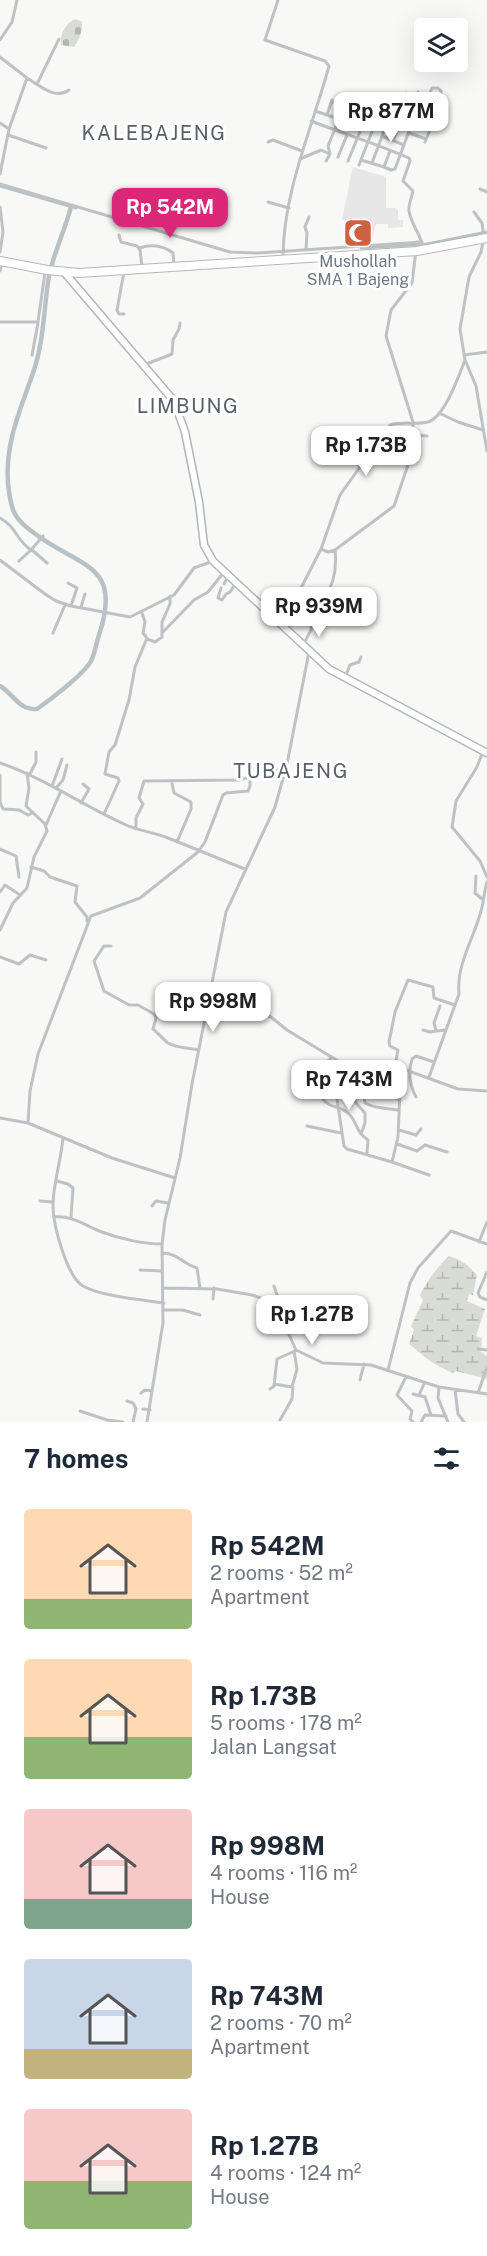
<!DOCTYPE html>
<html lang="en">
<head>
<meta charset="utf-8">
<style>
  :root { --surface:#fff; --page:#f6f6f7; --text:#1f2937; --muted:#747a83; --accent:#db2777 }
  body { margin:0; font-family:"Public Sans",sans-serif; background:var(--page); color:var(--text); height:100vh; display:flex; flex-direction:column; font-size:22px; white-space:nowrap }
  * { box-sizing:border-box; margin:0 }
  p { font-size:20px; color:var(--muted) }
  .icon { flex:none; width:33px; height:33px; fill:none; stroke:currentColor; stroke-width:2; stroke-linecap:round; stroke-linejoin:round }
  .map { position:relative; height:1422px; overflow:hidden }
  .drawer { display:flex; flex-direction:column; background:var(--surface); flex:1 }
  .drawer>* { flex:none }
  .tools { position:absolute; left:414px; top:18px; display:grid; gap:12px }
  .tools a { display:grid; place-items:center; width:54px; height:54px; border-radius:6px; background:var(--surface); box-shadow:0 6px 24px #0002; font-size:30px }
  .price { position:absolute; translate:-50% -51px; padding:0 14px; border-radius:12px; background:#fff; color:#222; font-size:20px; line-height:39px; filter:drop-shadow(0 2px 3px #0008) }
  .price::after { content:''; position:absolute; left:50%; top:36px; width:18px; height:14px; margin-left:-9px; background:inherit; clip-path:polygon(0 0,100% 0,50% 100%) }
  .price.current { background:var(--accent); color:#fff }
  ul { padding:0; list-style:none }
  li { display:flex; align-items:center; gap:18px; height:150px; padding:0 24px }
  li span { display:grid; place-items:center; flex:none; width:168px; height:120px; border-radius:6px; color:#555 }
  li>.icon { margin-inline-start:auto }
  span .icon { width:72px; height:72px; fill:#fffc; stroke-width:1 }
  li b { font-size:26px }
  h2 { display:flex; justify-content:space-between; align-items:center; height:72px; padding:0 24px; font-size:26px }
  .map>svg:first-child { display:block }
  .built { fill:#e6e7e6 }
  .wetland { fill:url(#wetland-marsh) }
  .cemetery { fill:url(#cemetery-stones) }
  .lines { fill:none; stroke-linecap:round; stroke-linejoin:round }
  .canal { stroke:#b8c2c6; stroke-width:3 }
  .river { stroke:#b8c2c6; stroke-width:4.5 }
  .primary-casing { stroke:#b2b6b9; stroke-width:9 }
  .highway-casing { stroke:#b4b7ba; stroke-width:10 }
  .street { stroke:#bec2c5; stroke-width:3 }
  .primary { stroke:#fff; stroke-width:6 }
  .highway { stroke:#fff; stroke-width:8 }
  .labels { text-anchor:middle; stroke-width:6; stroke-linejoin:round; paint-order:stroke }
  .poi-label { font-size:16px; fill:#6b7883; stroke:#fff }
  .quarter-label { font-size:20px; letter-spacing:1.5px; fill:#586169; stroke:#fff }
</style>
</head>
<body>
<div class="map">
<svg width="487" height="1422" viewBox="0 0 487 1422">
  <defs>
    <pattern id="wetland-marsh" width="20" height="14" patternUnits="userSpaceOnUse" patternTransform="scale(1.5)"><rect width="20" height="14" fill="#d8dcd5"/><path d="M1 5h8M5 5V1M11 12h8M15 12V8" fill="none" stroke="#b3b7b2"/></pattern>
    <pattern id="cemetery-stones" width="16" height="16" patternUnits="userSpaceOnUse" patternTransform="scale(1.5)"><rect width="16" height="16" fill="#d8dcd5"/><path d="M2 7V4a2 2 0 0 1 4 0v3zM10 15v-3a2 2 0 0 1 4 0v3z" fill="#b3b7b2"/></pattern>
  </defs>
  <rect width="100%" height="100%" fill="#f8f8f6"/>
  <path class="built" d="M353 167 386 177V208H396L398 210V220H403V227L388 228V224H376L371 243 347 244 346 237 350 224 342 219Z"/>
  <path class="wetland" d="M449 1256C461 1259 469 1266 477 1275L473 1295 469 1294 467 1301 485 1309 476 1336 482 1338 481 1352 487 1356V1379L456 1371 452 1373 431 1362 409 1344 414 1330 411 1326 423 1300 420 1295C428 1280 437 1267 449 1256Z"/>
  <path class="cemetery" d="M76 19 82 22C83 30 79 40 74 47L61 45C59 36 66 22 76 19Z"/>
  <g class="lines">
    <path class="canal" d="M0 186 76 208
      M361 248 427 244 487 232"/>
    <path class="river" d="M0 686C14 694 18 710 37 709 50 700 84 674 91 661 95 654 96 643 99 635 123 563 80 568 34 533 27 528 19 522 15 514 10 505 9 493 8 483 5 441 21 409 34 370 44 340 44 306 49 276 54 252 65 230 71 207"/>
    <g class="primary-casing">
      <path id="primary" d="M64 272 174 401 185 432 199 502 204 545 213 561 329 669 487 753"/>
    </g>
    <g class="highway-casing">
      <path id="highway" d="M0 261 47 270 79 273 417 251 487 238"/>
    </g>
    <path class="street" d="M278 0 265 40 325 61 329 66C312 129 283 192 283 258
      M0 40 12 22 17 0
      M0 57 27 78 9 129 0 174
      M27 78C40 86 55 100 69 90
      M37 84 59 39
      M392 100 435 117
      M332 102 344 107
      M412 109 418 92
      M315 111 339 119 328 146 330 154 326 161
      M422 113 432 88H438L441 91V96L430 130
      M327 115 332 100
      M396 118 406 93
      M339 119 355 125
      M311 121C344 134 377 144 409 158L410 161 403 181 413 191C412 198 408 204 409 211 411 225 422 235 423 249
      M0 123 9 129
      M412 123 430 130 425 142
      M409 133 426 139
      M8 135 46 148
      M382 136 404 145
      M393 141 401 120
      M268 142 273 140 302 151
      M338 157 347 135
      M300 159 321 150 330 154
      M361 160 384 167 390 151
      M348 161 370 107 412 123 395 169 391 170 384 167
      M372 163 390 115
      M359 165 380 111
      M0 184 230 252 258 253 422 242
      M480 189 487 192
      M268 202 289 208
      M0 207 3 232 0 252
      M474 212 482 223 484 237 481 252 469 277 460 329 465 360 476 386 487 451
      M119 235 121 242 137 246 140 250 142 267
      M139 248C151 244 163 245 173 253L174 265
      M306 249 307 233 305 227 309 217
      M0 271 2 263
      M124 272 117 310 119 314H124
      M0 322H38L45 272
      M32 355 38 323
      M464 355 487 352
      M144 365 172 354 173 340 179 329 180 323
      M439 413 458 422 483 430
      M412 435 427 436
      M357 449 369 456
      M0 518C17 527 15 539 31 550L43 536
      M31 549 47 563
      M335 550 394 506 410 459 413 422 386 336 391 310 412 283 417 242
      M0 560 45 594 56 601 71 606 130 617 174 595 194 568 213 561
      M19 561 31 550
      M68 583 77 588 71 606
      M224 584 228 576
      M221 588 218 598 222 600 226 594 230 592 236 583
      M298 594 316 603 317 606 312 621 311 630 303 645
      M316 603C334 594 337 568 335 550L328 552 321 549
      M81 607 85 594
      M282 625 321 549 340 495 390 425C402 421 416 425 428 422 445 417 459 375 465 360
      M163 632 194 600 208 592 224 572
      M53 633 65 605
      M147 639 155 642 162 637V622L170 604V596
      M345 677 350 665 359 662 361 657
      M483 751 477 767 456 801 452 827 480 861 487 877
      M0 763C44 778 82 805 124 824 138 831 154 832 168 838 194 848 219 859 245 869
      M30 774 36 762V752
      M0 775V802L3 809 19 810 28 815 32 813
      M172 783 174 793 191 802V809L177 842
      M52 786 62 759
      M56 788 63 780 67 765
      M81 803 89 789 83 784
      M104 814 119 781 118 778 105 774 109 752 115 745 129 700 135 667 147 638 143 633 145 622 142 613
      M46 825 61 791
      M136 829V818L143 804 139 798 144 781 239 780 286 767
      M0 849 16 856 19 877
      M31 867 44 871 50 877 77 886 75 902 87 917V921
      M476 876 475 893 482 899
      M0 892 5 885 20 895
      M0 930 13 903 27 888 34 857 47 831 45 824 26 806 29 788 27 773
      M111 946H104L94 961 104 991 129 1005H138L154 1014 156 1018 153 1029C157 1032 165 1041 168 1043 176 1048 190 1048 199 1050
      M0 957 19 964 30 955 46 960
      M210 993 271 1017 287 1030 348 1067 373 1065 395 1066 458 1089 487 1091
      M423 1030 430 1032 445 1030
      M436 1030 434 1023 440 1006
      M324 1065 332 1057
      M373 1065C374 1083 381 1093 399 1099
      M395 1066 398 1050 390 1046 389 1042 395 1012 408 980 433 987 434 998 455 1005
      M348 1067 337 1099 344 1146 347 1149 392 1162 398 1137 401 1067
      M309 1074H313L323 1064 325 1070 331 1073 341 1084
      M429 1077 459 994C456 965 474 938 481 911 484 901 484 892 487 882
      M340 1088 353 1094 356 1103 365 1113V1123L361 1134
      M355 1095 364 1096 365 1103C375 1109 387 1108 398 1110
      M416 1097C409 1084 408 1072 412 1059L416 1056 434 1062
      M322 1098C331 1110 338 1104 348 1113 358 1122 354 1130 368 1140L367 1153
      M0 1118 28 1123 112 1158 175 1178
      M28 1123 30 1091 38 1054 91 916 140 898 198 852 205 842 223 795 226 793 248 791 250 786V778
      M307 1126 341 1133
      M399 1130 416 1135 421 1129
      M63 1138C61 1161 53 1184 53 1206 53 1225 67 1277 83 1286 100 1296 143 1300 164 1303
      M397 1144 417 1151 425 1145 447 1152
      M392 1162 429 1175
      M57 1181 68 1184 73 1188 71 1218
      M40 1201 53 1202
      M152 1206 156 1201 168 1203
      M54 1217C72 1215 86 1226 102 1232 120 1239 144 1244 162 1244
      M479 1242 487 1222
      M162 1253C181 1254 180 1263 197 1268L200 1288
      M140 1270 162 1271
      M487 1272 478 1293 480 1297 487 1300
      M274 1286 277 1295 276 1306
      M164 1288 217 1289 252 1295 266 1300 276 1306 296 1350 323 1363 371 1365 439 1387 487 1394
      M213 1299 214 1288
      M163 1310H183L200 1315
      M478 1349 487 1350
      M388 1370 410 1283 418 1268 451 1231 487 1244
      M406 1377 397 1395 412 1411 410 1419 413 1422
      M360 1380 364 1364
      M274 1384 292 1387 297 1369 294 1351
      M439 1387 438 1398 448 1422
      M270 1389 274 1386 277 1359 295 1351
      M455 1390 458 1414 464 1422
      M141 1393 145 1390 152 1391
      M478 1393 487 1367
      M413 1394 425 1397 431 1415
      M419 1395 424 1384
      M127 1401 133 1403 136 1409 133 1422
      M143 1409 150 1410
      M80 1411 107 1420 123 1422
      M280 1420 292 1399 293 1387
      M147 1422 163 1323 162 1244 165 1220 180 1158 192 1084 226 912 275 807 287 764 309 652
      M421 1422 425 1415 446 1416"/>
    <use href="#primary" class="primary"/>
    <use href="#highway" class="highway"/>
  </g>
  <defs>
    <g id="mosque-square" transform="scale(1.5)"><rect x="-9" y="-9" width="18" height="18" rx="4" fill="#ce6240" stroke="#fff"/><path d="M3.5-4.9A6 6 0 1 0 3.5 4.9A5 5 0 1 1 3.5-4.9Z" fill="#fff"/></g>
  </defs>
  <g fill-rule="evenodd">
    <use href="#mosque-square" x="358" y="233"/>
  </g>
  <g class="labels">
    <g class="poi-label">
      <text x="358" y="267">Mushollah<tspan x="358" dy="18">SMA 1 Bajeng</tspan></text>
    </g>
    <g class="quarter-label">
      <text x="154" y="140">KALEBAJENG</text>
      <text x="188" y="413">LIMBUNG</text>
      <text x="291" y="778">TUBAJENG</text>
    </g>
  </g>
</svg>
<div class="tools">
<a><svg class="icon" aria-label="layers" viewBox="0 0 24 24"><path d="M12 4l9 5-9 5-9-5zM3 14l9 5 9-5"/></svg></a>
</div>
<b class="price" style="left:391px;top:143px">Rp 877M</b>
<b class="price current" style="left:170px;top:239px">Rp 542M</b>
<b class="price" style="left:366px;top:477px">Rp 1.73B</b>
<b class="price" style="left:319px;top:638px">Rp 939M</b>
<b class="price" style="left:213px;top:1033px">Rp 998M</b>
<b class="price" style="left:349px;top:1111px">Rp 743M</b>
<b class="price" style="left:312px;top:1346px">Rp 1.27B</b>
</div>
<section class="drawer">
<h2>7 homes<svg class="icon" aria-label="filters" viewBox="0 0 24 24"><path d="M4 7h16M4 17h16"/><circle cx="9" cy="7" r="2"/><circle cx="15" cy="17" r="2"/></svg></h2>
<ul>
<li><span style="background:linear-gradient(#ffd9b3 75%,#8fb573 0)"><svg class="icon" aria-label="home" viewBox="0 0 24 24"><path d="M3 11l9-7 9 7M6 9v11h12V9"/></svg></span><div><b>Rp 542M</b><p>2 rooms · 52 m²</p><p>Apartment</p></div></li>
<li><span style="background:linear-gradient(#ffd9b3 65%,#8fb573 0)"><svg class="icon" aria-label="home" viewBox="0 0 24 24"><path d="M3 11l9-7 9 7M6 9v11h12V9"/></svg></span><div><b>Rp 1.73B</b><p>5 rooms · 178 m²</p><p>Jalan Langsat</p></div></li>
<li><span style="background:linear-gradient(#f6c9c9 75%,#7fa58c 0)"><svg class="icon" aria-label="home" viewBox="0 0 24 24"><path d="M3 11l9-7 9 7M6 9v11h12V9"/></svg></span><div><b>Rp 998M</b><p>4 rooms · 116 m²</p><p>House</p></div></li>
<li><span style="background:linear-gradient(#c9d6e8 75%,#c2b280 0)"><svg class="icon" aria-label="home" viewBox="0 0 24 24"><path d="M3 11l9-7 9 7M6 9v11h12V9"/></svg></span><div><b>Rp 743M</b><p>2 rooms · 70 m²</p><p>Apartment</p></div></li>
<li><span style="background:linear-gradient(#f6c9c9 60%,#8fb573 0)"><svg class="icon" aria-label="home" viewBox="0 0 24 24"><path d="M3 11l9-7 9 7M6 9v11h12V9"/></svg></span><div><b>Rp 1.27B</b><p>4 rooms · 124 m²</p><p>House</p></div></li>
</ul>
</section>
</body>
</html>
